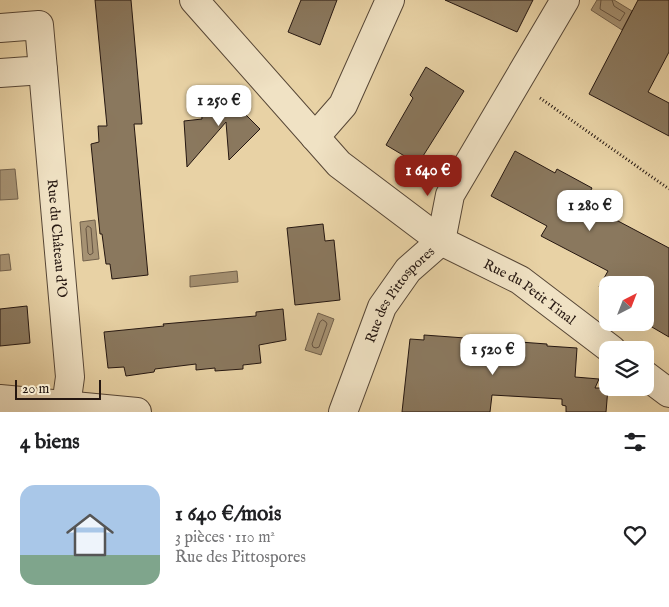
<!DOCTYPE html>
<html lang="fr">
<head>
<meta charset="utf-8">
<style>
  :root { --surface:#fff; --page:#f6f6f6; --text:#202124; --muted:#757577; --accent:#8f2418 }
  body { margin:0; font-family:"IM FELL English",serif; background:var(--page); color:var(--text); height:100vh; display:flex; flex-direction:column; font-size:19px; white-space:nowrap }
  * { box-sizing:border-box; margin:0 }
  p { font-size:16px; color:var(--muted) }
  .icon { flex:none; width:28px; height:28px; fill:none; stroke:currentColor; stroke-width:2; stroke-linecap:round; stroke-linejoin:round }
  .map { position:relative; height:412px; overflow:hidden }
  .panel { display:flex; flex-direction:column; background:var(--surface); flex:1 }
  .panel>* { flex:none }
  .needle { width:32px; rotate:42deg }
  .fabs { position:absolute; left:599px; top:276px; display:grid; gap:10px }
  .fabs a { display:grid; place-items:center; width:55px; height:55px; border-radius:10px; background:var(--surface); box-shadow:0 5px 20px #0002; font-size:25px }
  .scale { position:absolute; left:15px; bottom:12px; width:86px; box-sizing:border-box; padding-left:5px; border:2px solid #251711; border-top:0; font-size:14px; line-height:18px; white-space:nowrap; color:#251711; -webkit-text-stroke:4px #f0e2c4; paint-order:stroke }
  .price { position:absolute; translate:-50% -42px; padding:0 11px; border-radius:10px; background:#fff; color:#222; font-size:16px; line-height:32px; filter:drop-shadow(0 1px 2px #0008) }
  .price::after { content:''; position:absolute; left:50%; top:30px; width:15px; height:11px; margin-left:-8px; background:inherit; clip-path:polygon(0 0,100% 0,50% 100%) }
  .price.current { background:var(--accent); color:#fff }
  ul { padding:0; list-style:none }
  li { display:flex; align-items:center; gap:15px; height:125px; padding:0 20px }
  li span { display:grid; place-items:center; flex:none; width:140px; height:100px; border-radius:15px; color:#555 }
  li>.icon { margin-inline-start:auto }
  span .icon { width:60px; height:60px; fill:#fffc; stroke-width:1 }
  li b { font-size:21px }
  h2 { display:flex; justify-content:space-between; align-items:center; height:60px; padding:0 20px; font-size:21px }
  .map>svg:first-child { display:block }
  .water { fill:#a69273; stroke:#72614c }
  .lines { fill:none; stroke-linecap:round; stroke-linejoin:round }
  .shore { stroke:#665442; stroke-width:1 }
  .building { fill:#8a785e; stroke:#251711 }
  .minor-casing { stroke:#564636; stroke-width:30 }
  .path { stroke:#251711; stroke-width:3; stroke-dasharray:1 2.5; stroke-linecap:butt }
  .minor { stroke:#f0e2c4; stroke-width:28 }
  .labels { text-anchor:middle; stroke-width:5; stroke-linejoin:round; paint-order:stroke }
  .street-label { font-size:14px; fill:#251711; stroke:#f0e2c4 }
</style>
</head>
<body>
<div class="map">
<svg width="669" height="412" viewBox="0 0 669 412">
  <rect width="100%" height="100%" fill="#e8d2a5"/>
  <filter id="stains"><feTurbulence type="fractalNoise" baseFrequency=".004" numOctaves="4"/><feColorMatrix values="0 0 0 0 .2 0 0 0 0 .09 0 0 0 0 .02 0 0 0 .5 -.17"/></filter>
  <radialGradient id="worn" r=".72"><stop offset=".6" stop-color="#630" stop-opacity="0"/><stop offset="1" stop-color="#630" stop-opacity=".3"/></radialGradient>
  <path class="water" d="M597 0H614L632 11 622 30 591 10Z
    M15 169 18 199 0 200V170Z
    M95 220 99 259 83 261 80 222Z
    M9 254 11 270 0 271V255Z
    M237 271 238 282 190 287V276Z
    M318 313 334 319 321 355 305 350Z"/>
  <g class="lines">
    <path class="shore" d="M601 0 600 9 620 21 625 13 614 6 612 0
      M88 226 91 228 93 253 90 255 88 253 86 229Z
      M323 320 326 322 327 324 319 347 316 348 313 347 312 344 320 322Z"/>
  </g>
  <path class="building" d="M95 0H131L142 124H134L148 275 112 279 110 264H106L102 234H100L91 144 99 142 98 126H107Z
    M301 0H337L320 45 288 32Z
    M445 0H533L517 32Z
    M638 0H669V52L648 92 669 103V136L589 94Z
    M426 67 464 91 418 164 386 145 413 98 410 95Z
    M223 91 231 100 245 99 238 107 260 129 229 160 226 122 187 167 184 121 202 119 201 102 224 100Z
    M515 151 555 173 557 169 592 188 584 203 669 248V337L645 323V285H608V291L599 287 608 271 541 236 547 226 491 196Z
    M323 224 325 241 334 240 340 300 295 305 287 228Z
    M27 306 30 343 0 346V309Z
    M283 309 286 340 259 345 261 363 243 365V369L215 371V368L196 370V364L155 369 154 372 126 376 124 367 108 368 104 332 164 326 163 324 256 316V312Z
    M424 335 547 344V346L577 348 575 377 599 379 595 388H608L606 412H566V406L562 405V399L492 395 490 412H402L410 339 424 340Z"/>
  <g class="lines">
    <g class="minor-casing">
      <g id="minor">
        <path id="s1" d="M194 0 339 164 441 241 520 280 612 350"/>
        <path d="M0 28 39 25 43 70 0 73"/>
        <path id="s2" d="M43 70 70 377 66 406"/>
        <path d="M315 137 343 105 390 0"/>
        <path d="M645 375 669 393"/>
        <path d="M0 399 137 412"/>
        <path id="s3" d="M343 412 382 307 408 270 441 241 450 195 565 0"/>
      </g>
    </g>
    <path class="path" d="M540 98 669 189"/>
    <use href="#minor" class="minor"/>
  </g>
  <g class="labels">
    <g class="street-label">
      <text dy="5" stroke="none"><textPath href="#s2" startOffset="169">Rue du Château d'O</textPath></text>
      <text dy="5" stroke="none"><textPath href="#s1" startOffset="449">Rue du Petit Tinal</textPath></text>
      <text dy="5" stroke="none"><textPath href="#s3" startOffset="132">Rue des Pittospores</textPath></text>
    </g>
  </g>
  <rect width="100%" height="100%" filter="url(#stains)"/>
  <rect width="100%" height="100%" fill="url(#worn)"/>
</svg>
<div class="fabs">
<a><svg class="needle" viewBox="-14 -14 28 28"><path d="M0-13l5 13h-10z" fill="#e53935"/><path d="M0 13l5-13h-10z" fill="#757577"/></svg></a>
<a><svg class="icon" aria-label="layers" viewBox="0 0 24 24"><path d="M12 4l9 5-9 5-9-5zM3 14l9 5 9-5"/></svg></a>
</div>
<div class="scale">20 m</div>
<b class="price" style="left:219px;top:127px">1 250 €</b>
<b class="price current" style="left:428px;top:197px">1 640 €</b>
<b class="price" style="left:590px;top:232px">1 280 €</b>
<b class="price" style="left:493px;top:376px">1 520 €</b>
</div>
<section class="panel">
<h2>4 biens<svg class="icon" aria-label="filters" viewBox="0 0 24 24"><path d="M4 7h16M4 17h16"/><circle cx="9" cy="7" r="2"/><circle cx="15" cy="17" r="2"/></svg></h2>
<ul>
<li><span style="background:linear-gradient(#a9c7e8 70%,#7fa58c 0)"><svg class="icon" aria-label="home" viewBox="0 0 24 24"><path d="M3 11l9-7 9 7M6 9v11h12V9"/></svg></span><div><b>1 640 €/mois</b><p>3 pièces · 110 m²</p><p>Rue des Pittospores</p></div><svg class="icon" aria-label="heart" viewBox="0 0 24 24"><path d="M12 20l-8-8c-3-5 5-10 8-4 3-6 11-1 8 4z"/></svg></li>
</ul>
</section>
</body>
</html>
